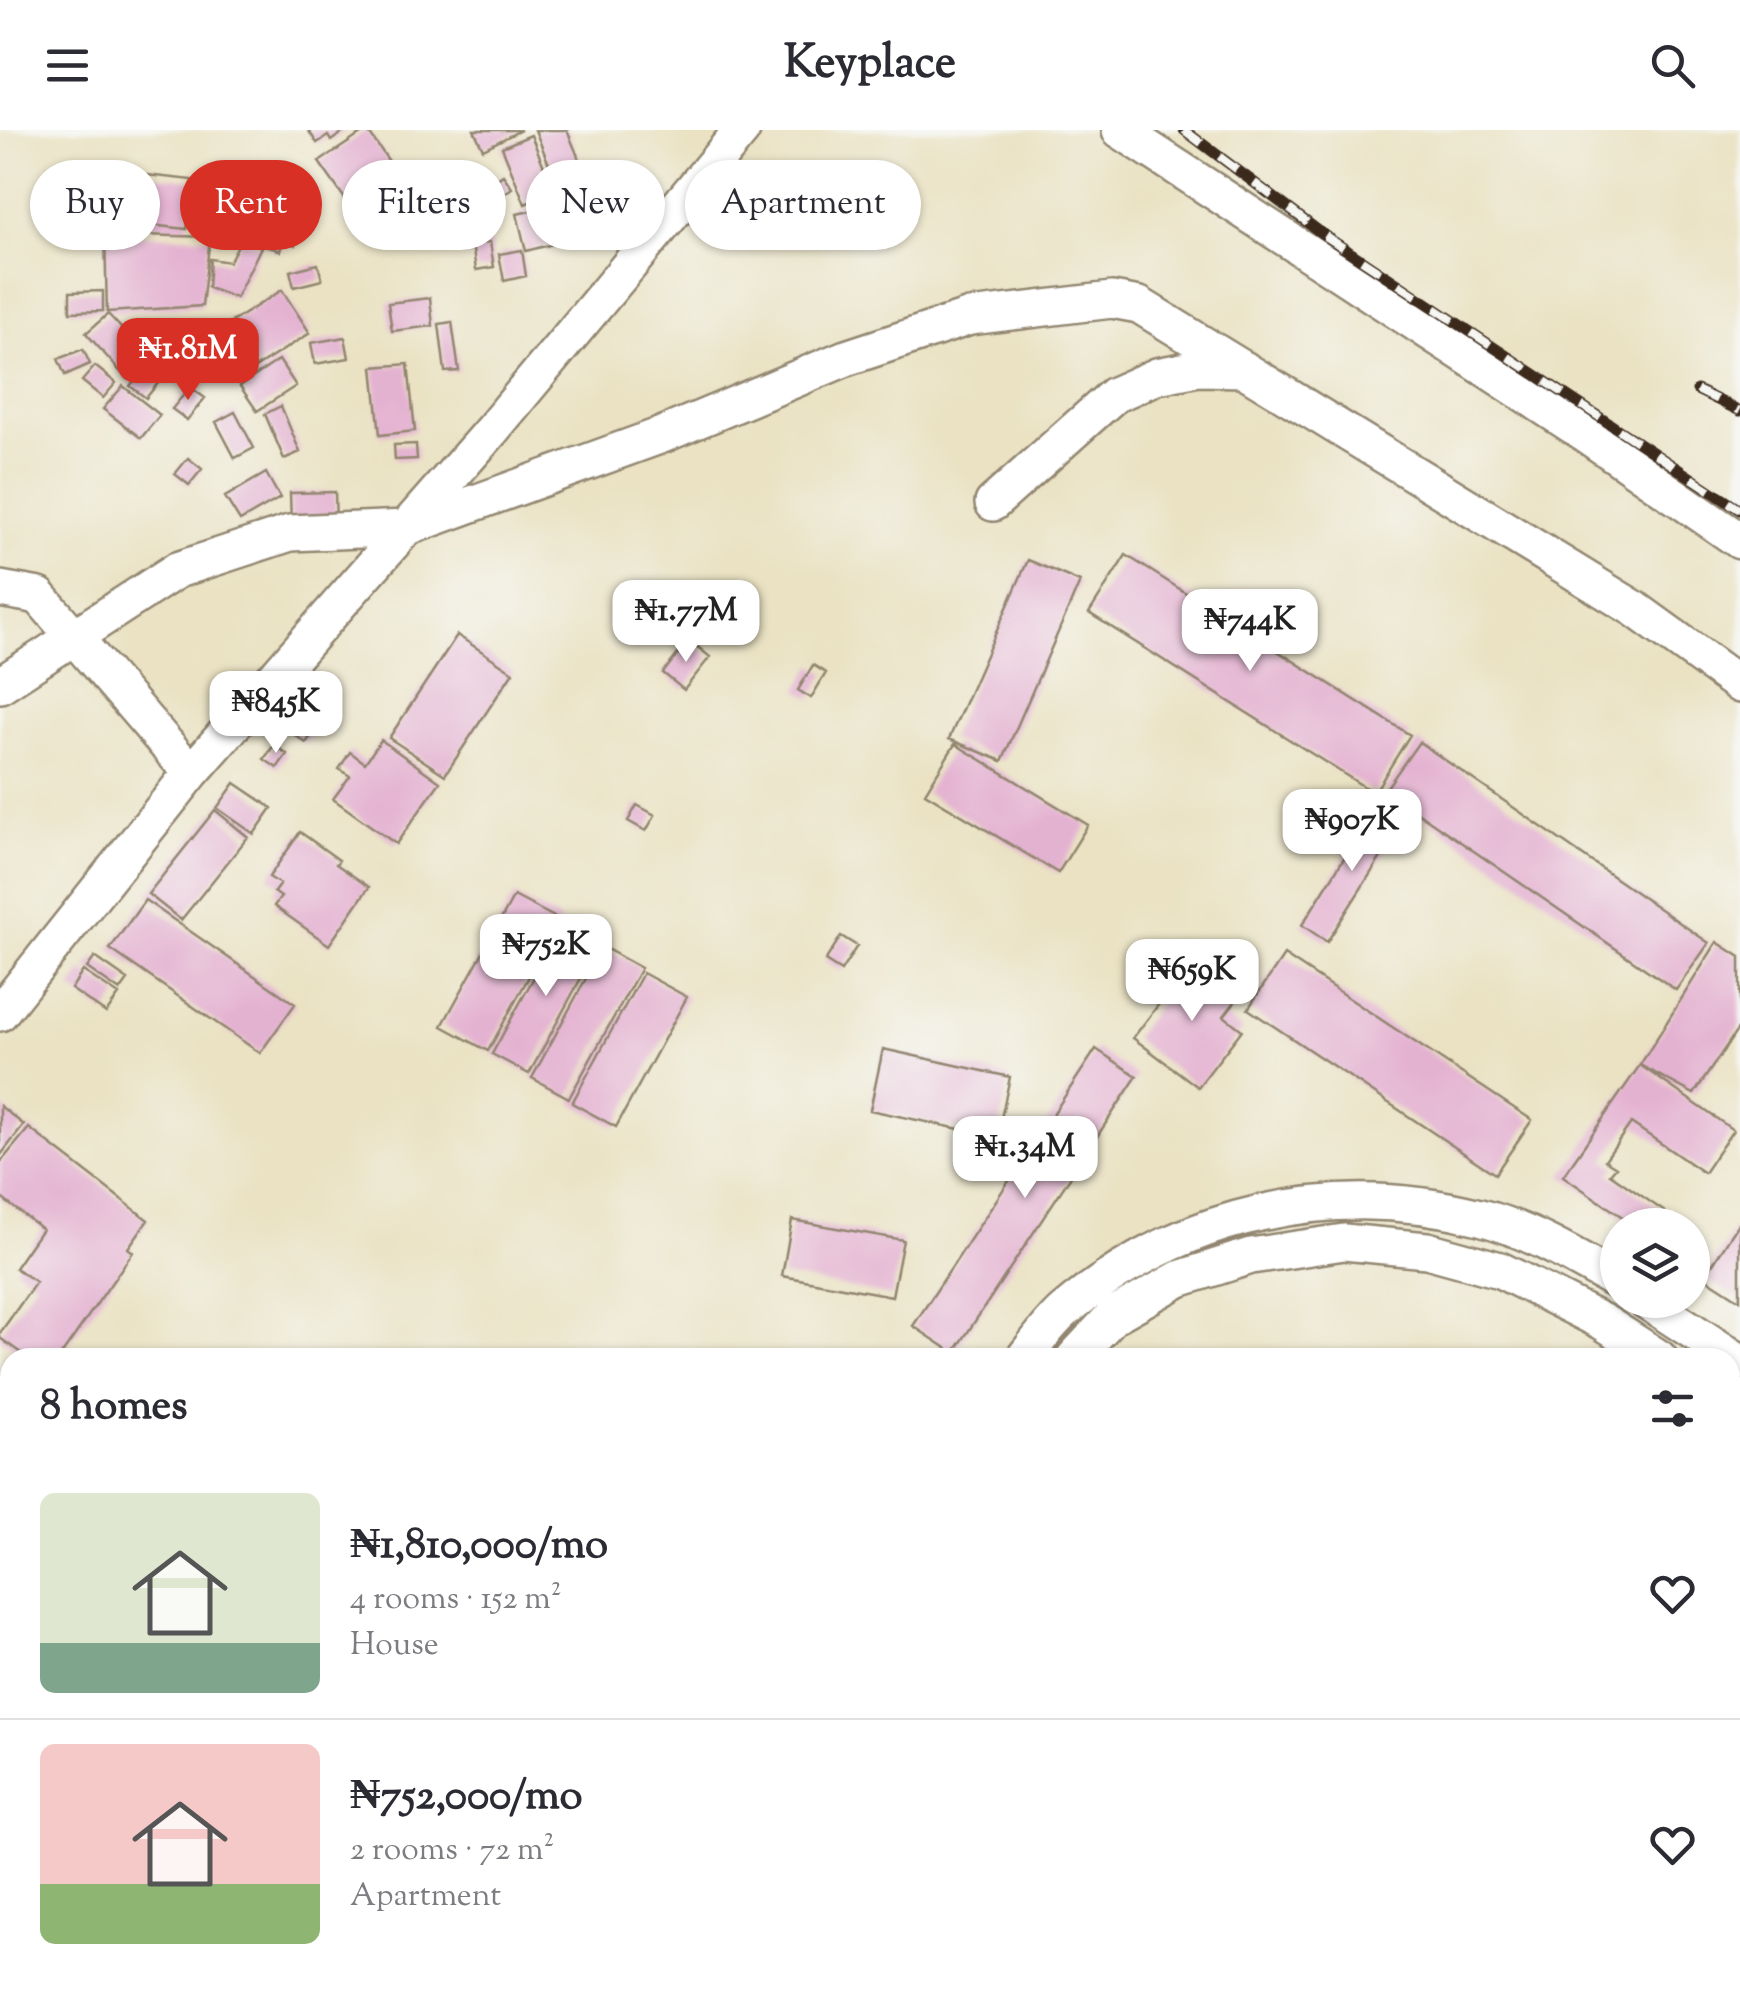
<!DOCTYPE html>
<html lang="en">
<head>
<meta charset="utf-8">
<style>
  :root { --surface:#fff; --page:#f2f2f3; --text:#2b2b33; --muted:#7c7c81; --line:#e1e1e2; --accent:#d93025 }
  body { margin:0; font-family:"Sorts Mill Goudy",serif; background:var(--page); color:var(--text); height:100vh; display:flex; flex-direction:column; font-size:38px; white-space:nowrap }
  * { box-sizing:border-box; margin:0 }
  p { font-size:32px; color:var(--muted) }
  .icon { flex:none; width:55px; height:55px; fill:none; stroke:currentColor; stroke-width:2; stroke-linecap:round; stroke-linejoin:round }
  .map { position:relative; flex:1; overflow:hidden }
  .drawer { position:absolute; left:0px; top:1218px; width:1740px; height:642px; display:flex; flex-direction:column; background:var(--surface); border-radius:30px 30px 0 0; box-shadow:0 2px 8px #0004 }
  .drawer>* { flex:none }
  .guide { position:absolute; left:30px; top:30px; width:1000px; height:90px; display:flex; gap:20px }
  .tools { position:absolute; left:1600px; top:1078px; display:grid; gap:20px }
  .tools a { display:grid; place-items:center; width:110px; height:110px; border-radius:50%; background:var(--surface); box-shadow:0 2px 8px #0004; font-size:50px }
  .price { position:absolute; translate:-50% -85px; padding:0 22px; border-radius:20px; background:#fff; color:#222; font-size:32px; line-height:65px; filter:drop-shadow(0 2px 5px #0008) }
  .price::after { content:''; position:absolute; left:50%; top:60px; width:30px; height:22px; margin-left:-15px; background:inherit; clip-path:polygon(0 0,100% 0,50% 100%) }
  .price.on { background:var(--accent); color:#fff }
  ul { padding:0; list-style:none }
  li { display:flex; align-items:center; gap:30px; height:250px; padding:0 40px }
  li+li { border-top:2px solid var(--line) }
  li span { display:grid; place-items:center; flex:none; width:280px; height:200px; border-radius:15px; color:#555 }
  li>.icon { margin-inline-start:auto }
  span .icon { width:120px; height:120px; fill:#fffc; stroke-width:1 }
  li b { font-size:42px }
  h2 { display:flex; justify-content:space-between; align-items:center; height:120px; padding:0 40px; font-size:42px }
  .tag { padding:0 35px; border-radius:45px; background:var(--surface); box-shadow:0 2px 8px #0004; font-size:35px; line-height:90px }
  .tag.on { background:var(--accent); color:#fff }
  header { display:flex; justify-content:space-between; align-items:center; height:130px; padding:0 40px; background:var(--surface); font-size:45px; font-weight:700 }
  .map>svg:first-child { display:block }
  .building { fill:#e4b2d1 }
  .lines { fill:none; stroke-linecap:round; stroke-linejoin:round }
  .minor-casing { stroke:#928670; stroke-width:40 }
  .minor { stroke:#fff; stroke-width:35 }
  .rail-casing { stroke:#3b2a1e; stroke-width:11 }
  .rail { stroke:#f6f6f2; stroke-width:8; stroke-dasharray:22; stroke-linecap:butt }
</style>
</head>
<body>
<header><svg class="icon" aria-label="menu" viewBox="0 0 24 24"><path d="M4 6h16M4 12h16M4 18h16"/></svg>Keyplace<svg class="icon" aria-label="search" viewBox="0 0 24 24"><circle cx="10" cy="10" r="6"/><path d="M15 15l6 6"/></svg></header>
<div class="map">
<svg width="1740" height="1859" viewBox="0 0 1740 1859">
  <rect width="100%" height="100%" fill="#f6f6f2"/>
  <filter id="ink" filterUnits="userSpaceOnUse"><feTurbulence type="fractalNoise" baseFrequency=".01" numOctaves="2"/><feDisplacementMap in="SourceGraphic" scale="20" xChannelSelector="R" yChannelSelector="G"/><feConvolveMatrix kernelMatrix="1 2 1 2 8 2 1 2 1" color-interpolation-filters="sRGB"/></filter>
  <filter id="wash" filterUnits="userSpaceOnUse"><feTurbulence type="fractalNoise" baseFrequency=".0048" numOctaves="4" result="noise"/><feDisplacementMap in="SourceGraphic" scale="40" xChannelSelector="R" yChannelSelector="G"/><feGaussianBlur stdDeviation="2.25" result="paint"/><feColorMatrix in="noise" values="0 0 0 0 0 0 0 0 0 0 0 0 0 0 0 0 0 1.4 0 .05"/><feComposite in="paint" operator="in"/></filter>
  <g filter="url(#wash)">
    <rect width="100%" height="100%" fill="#eae2c3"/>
    <g id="blocks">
      <path class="building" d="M308 0H346L331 11 328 6 317 13Z
        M367 0 409 60 362 93 319 32Z
        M474 0H521L483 19Z
        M535 0H567L589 53 561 64Z
        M531 5 554 61 525 74 502 17Z
        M478 33 489 48 475 57 464 42Z
        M106 37 128 39 122 98 99 95Z
        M137 44 192 50 187 99 131 93Z
        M458 44 469 60 434 84 423 68Z
        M503 45 512 58 488 75 478 62Z
        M209 62 266 82 256 111 199 91Z
        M475 67 486 83 457 103 446 88Z
        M275 74 305 84 295 115 283 111 280 121 262 114Z
        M561 74 569 110 526 121 517 84Z
        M105 104 210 107 202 176 107 182Z
        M242 108 261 117 236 168 208 158 210 129 229 132Z
        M490 112 494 137 476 140 472 114Z
        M522 120 526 146 504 151 499 124Z
        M318 134 322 150 294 157 290 141Z
        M282 160 310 203 239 248 211 205Z
        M103 161V181L70 182V162Z
        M430 168 433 196 392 201 388 173Z
        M108 184 150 229 127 249 86 203Z
        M452 192 459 241 445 242 439 194Z
        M345 207 349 228 315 234 311 213Z
        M83 219 90 234 65 245 58 229Z
        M279 230 296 256 257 281 240 256Z
        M408 234 415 301 380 305 373 237Z
        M147 235 163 247 146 268 130 256Z
        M95 236 116 253 103 268 82 251Z
        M123 256 160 285 141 308 103 279Z
        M190 257 205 268 187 290 172 279Z
        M281 276 300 322 284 329 265 284Z
        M235 282 254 318 235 328 216 292Z
        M416 314 417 329 395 330 394 315Z
        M188 328 202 339 189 355 175 344Z
        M266 343 280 368 240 391 225 367Z
        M335 362 336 393 291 395 290 363Z
        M1126 425 1410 605 1374 663 1089 483Z
        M1028 430 1080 452 1002 631 949 609Z
        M457 505 513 542 445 645 389 608Z
        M689 510 710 527 684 560 663 543Z
        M813 535 826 543 811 568 798 560Z
        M288 580 316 599 306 613 279 594Z
        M381 610 440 652 396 714 333 669 350 646 339 639 350 622 365 633Z
        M1419 612 1709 813 1676 860 1385 660Z
        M955 614 1088 695 1058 743 925 663Z
        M274 615 287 624 277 638 264 629Z
        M235 653 272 678 254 704 217 678Z
        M637 675 655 685 646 701 628 691Z
        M1376 677 1402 694 1327 812 1302 795Z
        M215 680 248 707 181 790 148 764Z
        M300 702 339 730 336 734 369 757 329 815 274 776 281 767 274 762 280 754 269 747Z
        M514 766 560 790 488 921 442 896Z
        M145 770 295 874 260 923 110 819Z
        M563 794 600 813 529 944 492 924Z
        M841 806 857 816 841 841 825 831Z
        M1717 812 1740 827V896L1694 964 1640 935Z
        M603 817 641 838 569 968 532 948Z
        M1284 825 1532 990 1495 1044 1248 879Z
        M95 827 128 850 120 861 87 838Z
        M1194 828 1241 864 1224 886 1242 900 1198 957 1133 908Z
        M83 841 119 865 106 883 71 859Z
        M643 843 687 867 616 997 572 973Z
        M883 919 1010 947 997 1007 870 980Z
        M1096 919 1137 946 954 1223 913 1196Z
        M1640 935 1733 1000 1704 1043 1631 993 1605 1030 1616 1037 1610 1044 1665 1082 1656 1095H1634L1563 1046Z
        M0 976 24 995 0 1026Z
        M29 998 148 1090 128 1118 133 1122 59 1228H28L0 1208V1203L36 1152 15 1138 42 1099 0 1067V1033Z
        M792 1090 903 1110 892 1166 782 1146Z
        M1740 1092V1170L1704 1147Z
        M10 1445V1512L8 1515 0 1510V1460Z
        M0 1839 10 1846V1850H16L30 1859H0Z
        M331 1850H351L365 1859H325Z
        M366 1850H449L443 1859H380Z
        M1117 1850H1164L1158 1859H1120L1114 1854Z
        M1204 1850H1250L1244 1859H1197Z
        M1393 1850H1467L1461 1859H1387Z
        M1515 1850H1602L1615 1859H1509Z"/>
    </g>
  </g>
  <g filter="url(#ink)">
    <use href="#blocks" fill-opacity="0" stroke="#928670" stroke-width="2.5"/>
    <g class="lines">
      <g class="minor-casing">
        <path id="minor" d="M1120 0 1575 297 1740 411
          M993 373 1114 265 1157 246 1198 238 1244 239
          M0 459 39 466 191 643
          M0 555 177 440 290 403 406 398 662 305 846 228 970 187 1112 170 1139 175 1191 207 1635 479 1740 555
          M0 883 191 643 491 301 742 0
          M1645 1170 1740 1232
          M1024 1228C1037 1212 1049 1194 1064 1181 1180 1083 1333 1049 1480 1087 1529 1100 1574 1127 1618 1152
          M1074 1228 1113 1186 1179 1149 1251 1126 1344 1112 1427 1120 1500 1140 1603 1192 1659 1228
          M1730 1273 1740 1279
          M1730 1817 1740 1824
          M723 1850 737 1859
          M605 1859 611 1850
          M656 1859 662 1850"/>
      </g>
      <use href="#minor" class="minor"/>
      <g class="rail-casing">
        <path id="rail" d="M1184 0 1324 105 1740 380
          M1697 260 1740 281"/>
      </g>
      <use href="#rail" class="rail"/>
    </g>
  </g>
</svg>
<div class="tools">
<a><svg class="icon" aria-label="layers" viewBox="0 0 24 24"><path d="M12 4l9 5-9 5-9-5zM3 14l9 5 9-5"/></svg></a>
</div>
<b class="price on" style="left:188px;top:273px">₦1.81M</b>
<b class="price" style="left:686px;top:535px">₦1.77M</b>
<b class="price" style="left:1250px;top:544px">₦744K</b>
<b class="price" style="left:276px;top:626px">₦845K</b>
<b class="price" style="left:1352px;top:744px">₦907K</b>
<b class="price" style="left:546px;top:869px">₦752K</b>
<b class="price" style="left:1192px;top:894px">₦659K</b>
<b class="price" style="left:1025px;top:1071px">₦1.34M</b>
<div class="guide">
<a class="tag">Buy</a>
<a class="tag on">Rent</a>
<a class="tag">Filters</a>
<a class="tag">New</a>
<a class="tag">Apartment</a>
</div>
<section class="drawer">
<h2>8 homes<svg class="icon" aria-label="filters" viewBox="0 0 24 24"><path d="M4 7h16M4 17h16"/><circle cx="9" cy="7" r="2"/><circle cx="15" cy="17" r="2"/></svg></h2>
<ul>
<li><span style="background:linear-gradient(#dfe7d0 75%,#7fa58c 0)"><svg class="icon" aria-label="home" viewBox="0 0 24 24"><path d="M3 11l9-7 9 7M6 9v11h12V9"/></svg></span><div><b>₦1,810,000/mo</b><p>4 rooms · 152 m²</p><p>House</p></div><svg class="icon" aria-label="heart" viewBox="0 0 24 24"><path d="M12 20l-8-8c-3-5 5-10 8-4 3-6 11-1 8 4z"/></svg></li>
<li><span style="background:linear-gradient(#f6c9c9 70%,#8fb573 0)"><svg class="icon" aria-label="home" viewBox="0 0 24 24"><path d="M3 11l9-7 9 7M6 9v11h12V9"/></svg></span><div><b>₦752,000/mo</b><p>2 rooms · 72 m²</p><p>Apartment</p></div><svg class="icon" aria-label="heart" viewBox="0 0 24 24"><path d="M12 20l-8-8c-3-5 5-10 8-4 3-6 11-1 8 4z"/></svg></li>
</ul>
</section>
</div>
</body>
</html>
